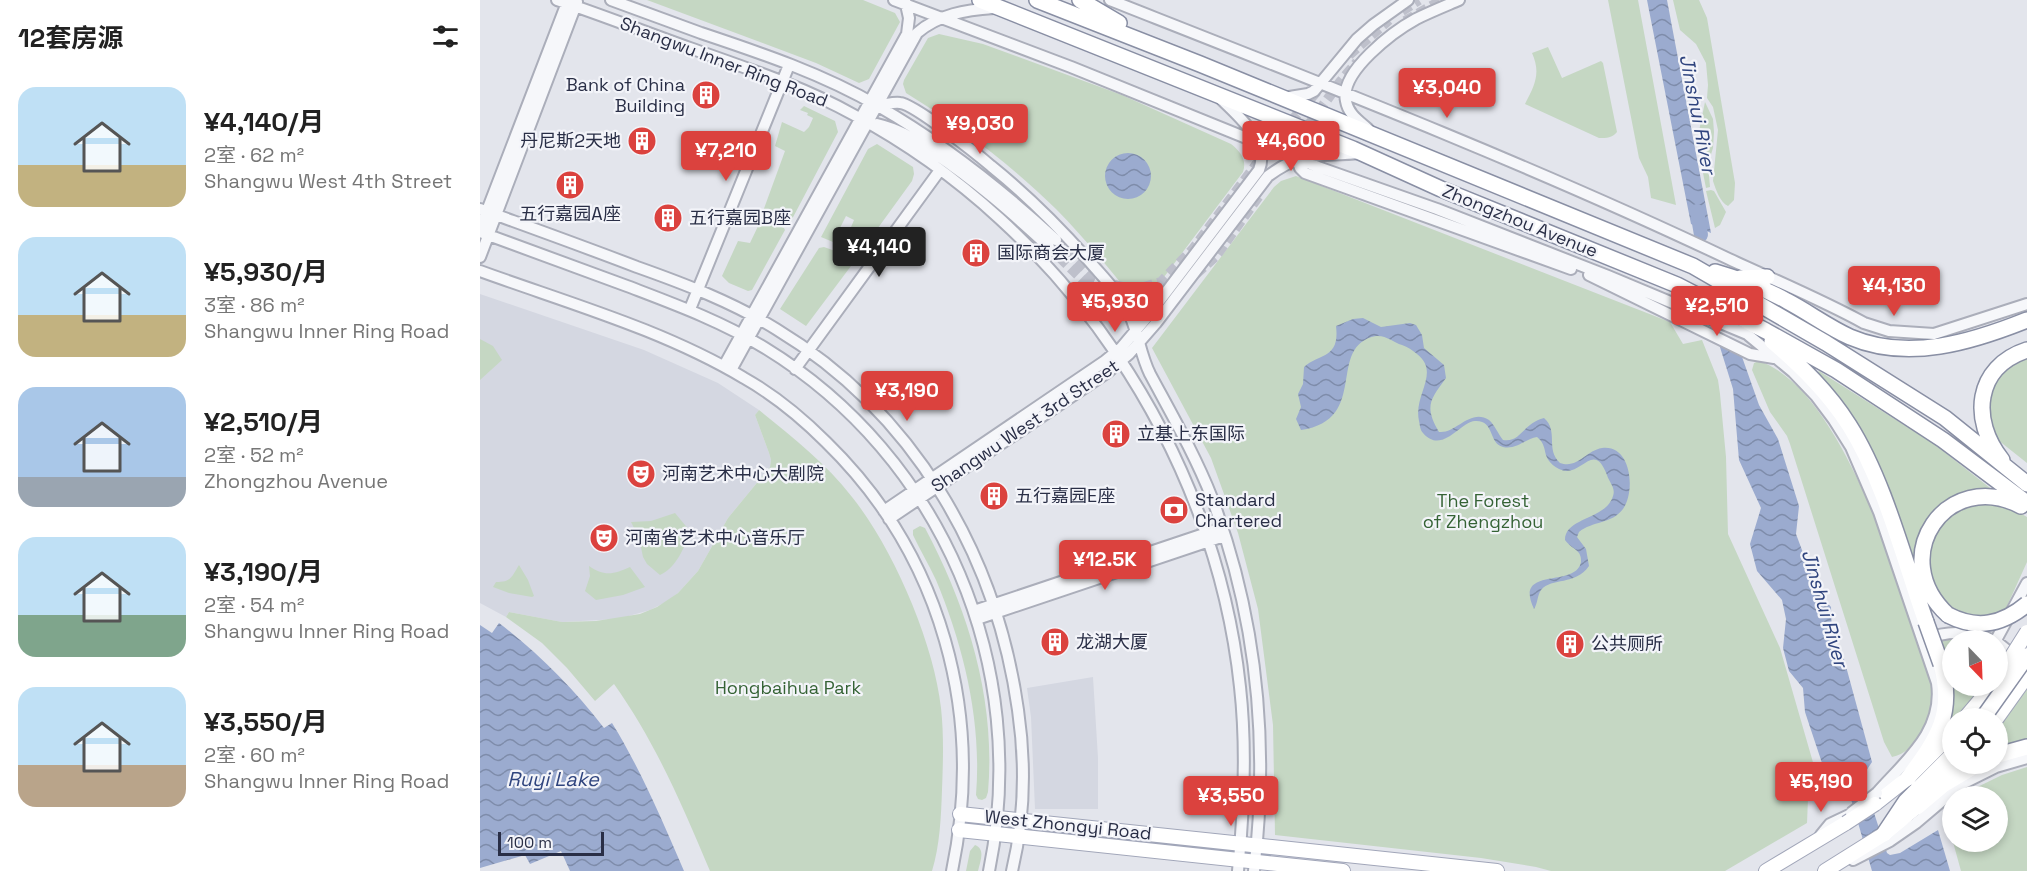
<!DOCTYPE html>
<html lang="zh">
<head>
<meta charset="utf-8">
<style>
  :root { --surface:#fff; --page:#f6f6f6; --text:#222; --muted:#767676; --accent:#db423e }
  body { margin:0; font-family:"Space Grotesk","Noto Sans SC",sans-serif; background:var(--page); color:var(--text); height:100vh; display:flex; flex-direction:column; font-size:22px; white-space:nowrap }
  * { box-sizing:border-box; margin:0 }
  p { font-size:20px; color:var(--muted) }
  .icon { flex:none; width:33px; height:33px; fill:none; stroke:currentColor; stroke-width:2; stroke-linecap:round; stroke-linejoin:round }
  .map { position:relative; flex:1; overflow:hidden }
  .details { display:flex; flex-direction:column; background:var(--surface); width:480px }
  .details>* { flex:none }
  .needle { width:39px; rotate:157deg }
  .fabs { position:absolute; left:1462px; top:630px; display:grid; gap:12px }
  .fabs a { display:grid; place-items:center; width:66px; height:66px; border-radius:50%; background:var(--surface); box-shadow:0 3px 9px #0003; font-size:30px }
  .scale { position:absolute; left:18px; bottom:15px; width:106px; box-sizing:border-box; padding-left:6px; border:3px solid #292e46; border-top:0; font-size:16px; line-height:21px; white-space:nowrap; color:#292e46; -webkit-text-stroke:4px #f3f4f9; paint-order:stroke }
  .price { position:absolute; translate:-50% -51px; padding:0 14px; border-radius:6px; background:var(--accent); color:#fff; font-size:20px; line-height:39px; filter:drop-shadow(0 2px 3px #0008) }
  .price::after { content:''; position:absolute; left:50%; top:36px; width:18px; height:14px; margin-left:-9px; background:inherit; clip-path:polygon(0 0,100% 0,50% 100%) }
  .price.on { background:#222; color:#fff }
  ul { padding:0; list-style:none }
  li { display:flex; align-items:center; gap:18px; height:150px; padding:0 18px }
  li span { display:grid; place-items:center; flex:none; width:168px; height:120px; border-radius:18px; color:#555 }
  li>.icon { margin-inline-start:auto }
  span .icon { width:72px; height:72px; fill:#fffc; stroke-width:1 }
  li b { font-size:26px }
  h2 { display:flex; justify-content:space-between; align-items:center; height:72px; padding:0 18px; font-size:26px }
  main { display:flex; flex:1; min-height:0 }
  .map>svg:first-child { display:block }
  .built { fill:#d4d7e1 }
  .green { fill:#c5d7c3 }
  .water { fill:url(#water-waves) }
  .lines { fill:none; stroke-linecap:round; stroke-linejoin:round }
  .river { stroke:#9babcf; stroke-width:14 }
  .minor-tunnel { stroke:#bec0cb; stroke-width:10; stroke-dasharray:10 5; stroke-linecap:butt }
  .minor-casing { stroke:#abaeba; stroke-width:14 }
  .major-casing { stroke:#a1a6b9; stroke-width:16 }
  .highway-casing { stroke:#898fa4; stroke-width:18 }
  .minor { stroke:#f6f7fa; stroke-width:10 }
  .major { stroke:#fff; stroke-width:14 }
  .highway { stroke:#fff; stroke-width:15 }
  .minor-bridge-casing { stroke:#abaeba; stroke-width:14; stroke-linecap:butt }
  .major-bridge-casing { stroke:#a1a6b9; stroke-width:16; stroke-linecap:butt }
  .highway-bridge-casing { stroke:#898fa4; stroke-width:18; stroke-linecap:butt }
  .minor-bridge { stroke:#f6f7fa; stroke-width:10 }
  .major-bridge { stroke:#fff; stroke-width:14 }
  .highway-bridge { stroke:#fff; stroke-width:15 }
  .labels { text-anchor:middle; stroke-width:4.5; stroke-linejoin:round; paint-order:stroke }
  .street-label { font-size:18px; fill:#292e46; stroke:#f3f4f9 }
  .poi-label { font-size:18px; fill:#292e46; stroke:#f3f4f9; text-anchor:start }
  .park-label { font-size:18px; fill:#356335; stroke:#f3f4f9 }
  .water-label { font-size:20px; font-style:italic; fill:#2f447e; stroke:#f3f4f9 }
</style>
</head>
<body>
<main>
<section class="details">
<h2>12套房源<svg class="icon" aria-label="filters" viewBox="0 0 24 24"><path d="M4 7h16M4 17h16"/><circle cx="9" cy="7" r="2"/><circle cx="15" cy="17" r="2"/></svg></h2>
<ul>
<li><span style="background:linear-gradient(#bfe0f5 65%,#c2b280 0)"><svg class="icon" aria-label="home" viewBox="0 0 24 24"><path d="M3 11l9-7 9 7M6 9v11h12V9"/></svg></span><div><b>¥4,140/月</b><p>2室 · 62 m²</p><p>Shangwu West 4th Street</p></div></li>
<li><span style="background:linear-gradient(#bfe0f5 65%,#c2b280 0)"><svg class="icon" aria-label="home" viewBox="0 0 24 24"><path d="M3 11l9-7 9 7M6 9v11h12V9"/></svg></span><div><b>¥5,930/月</b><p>3室 · 86 m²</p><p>Shangwu Inner Ring Road</p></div></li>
<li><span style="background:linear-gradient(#a9c7e8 75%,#9aa5b1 0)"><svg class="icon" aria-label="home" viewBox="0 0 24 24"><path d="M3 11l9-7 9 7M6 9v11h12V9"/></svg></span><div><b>¥2,510/月</b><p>2室 · 52 m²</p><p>Zhongzhou Avenue</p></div></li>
<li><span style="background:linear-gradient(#bfe0f5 65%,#7fa58c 0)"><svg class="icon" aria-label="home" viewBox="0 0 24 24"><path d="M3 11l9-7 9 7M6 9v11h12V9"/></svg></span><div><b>¥3,190/月</b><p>2室 · 54 m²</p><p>Shangwu Inner Ring Road</p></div></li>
<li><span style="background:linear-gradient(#bfe0f5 65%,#b9a48a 0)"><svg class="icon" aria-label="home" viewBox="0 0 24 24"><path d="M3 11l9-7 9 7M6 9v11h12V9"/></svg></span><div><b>¥3,550/月</b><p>2室 · 60 m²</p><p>Shangwu Inner Ring Road</p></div></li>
</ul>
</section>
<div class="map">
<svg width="1547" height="871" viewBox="0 0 1547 871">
  <defs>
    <pattern id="water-waves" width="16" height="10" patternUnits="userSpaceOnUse" patternTransform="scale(1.5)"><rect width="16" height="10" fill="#9babcf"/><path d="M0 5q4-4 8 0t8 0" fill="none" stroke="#7e8caa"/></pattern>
  </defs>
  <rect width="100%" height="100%" fill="#e3e5ec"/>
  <path class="built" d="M0 294 164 350 238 383 279 410 275 415 289 453 291 460 290 467 248 518 218 571 198 593 186 602 170 610 138 619 82 622 29 612 26 617 0 603Z
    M613 677 618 758V809H555L551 717 547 688Z"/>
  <path class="green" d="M167 0H383L415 13 420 22 389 79 379 83 336 63Z
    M1128 0H1158L1196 205 1171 198 1168 177 1159 158Z
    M1193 0H1219L1227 18 1255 183 1254 200 1248 206C1240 202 1236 190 1233 181L1238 130 1233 107 1227 98 1228 85 1226 63 1216 44 1200 30Z
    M459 34 503 44 642 95 751 144C761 152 767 160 763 172L666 301 658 303C631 272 605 238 576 209 531 165 480 126 426 93L423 84 424 80 448 38Z
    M1068 47 1082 78 1121 61 1123 63 1137 132C1132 138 1127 138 1119 138L1045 104C1055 85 1061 73 1052 53Z
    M1225 102 1233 119 1234 132 1233 148 1228 164 1230 187 1226 188 1221 163 1224 162 1219 131Z
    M324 106 355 121 358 132 311 221 307 224 282 214 305 151 295 146 302 122 324 132 329 127 333 118 327 115 328 113 320 110Z
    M397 144 433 167 434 174 432 181 382 250 364 244 374 220 366 216 353 242 341 237 388 149Z
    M816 176 1190 322 1203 344 1222 340 1238 380 1240 394 1246 457 1248 534 1300 648 1343 797 1328 799 1327 823 1245 871H1071L1056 867 1001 858 795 835 793 725 778 609 758 533 731 458 672 348 794 187 801 181Z
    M1231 190 1234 191 1246 212 1240 225 1235 228 1226 191Z
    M281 220 304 228 305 230 272 290 268 291 249 283 242 276 258 241 270 243Z
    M344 247 372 257 374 262 326 326 300 309 339 248Z
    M0 339 13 346 22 360 0 380Z
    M1547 355V463L1518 440 1508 421 1510 386 1536 359Z
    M1279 361C1368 391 1427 608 1454 691 1453 714 1437 753 1412 757L1404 742 1310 444 1307 436 1290 412 1272 370 1274 363Z
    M1339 371 1454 444 1514 491 1463 504C1442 521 1438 543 1434 568L1337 373Z
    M279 410C312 437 346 463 372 497 413 548 454 643 461 708 464 735 463 763 462 790 461 817 460 845 452 871H230C202 805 176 743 134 684L115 701 87 668 62 643 26 617 29 612 82 622 116 621 160 614 177 607 198 593 218 571 248 518 290 467 291 460 289 453 275 415Z
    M1505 502 1538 512 1547 517V562L1523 615 1495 620 1469 608 1455 593 1447 557 1459 524 1479 508Z
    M195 513 210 531C205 547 196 568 180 575L167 564 163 557 159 538 151 522 171 521Z
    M440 526 445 528C488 609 516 699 508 792L506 798 502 800 498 799 496 795C502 722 484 647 456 580 449 565 440 550 433 535V530Z
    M39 565 48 580 54 596 52 597 29 593 13 587 16 582C32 582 32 576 39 565Z
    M109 566C124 577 135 574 150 567L165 587 143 595 116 600 105 591 110 576Z
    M1480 636 1500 640H1473V686H1518V651L1547 677V742L1518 749V718H1473V722L1471 719C1476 694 1468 664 1461 640Z
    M1547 767V871H1481L1473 842H1518V796H1479L1522 775Z
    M495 845C506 849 500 862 498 871H486L490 851Z"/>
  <path class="water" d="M1167 0H1187L1231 233 1211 224Z
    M625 176a23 23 0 1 1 46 0a23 23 0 1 1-46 0Z
    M883 318 901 327 930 323 936 325 942 335 944 348 964 365 966 378C950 400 944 406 959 432 976 434 990 408 1009 420 1015 425 1018 434 1023 440 1041 443 1043 423 1064 418 1079 431 1065 449 1080 463 1098 469 1105 451 1122 448 1151 444 1156 490 1143 509 1132 524 1112 521 1099 532L1097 537 1106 549 1109 566C1095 586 1072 577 1061 590 1057 596 1058 603 1054 609 1033 565 1096 589 1101 562 1101 558 1101 557 1099 553 1095 548 1089 546 1085 540 1085 517 1126 520 1133 496 1136 488 1129 482 1127 475 1113 438 1101 480 1079 469 1059 458 1070 447 1057 437 1045 439 1036 450 1023 447 1008 443 1015 420 995 421 980 422 962 455 943 433 940 430 940 425 939 421 933 394 961 373 937 354 932 350 928 347 922 345 913 342 906 335 896 336 845 346 891 420 821 430L816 419 821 407 818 394 823 384 824 367C840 353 860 359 856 326L873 319Z
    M1239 344 1261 354 1279 405 1298 439 1319 506 1316 534 1338 593 1351 607 1352 642 1364 659 1392 762 1386 771 1385 785 1407 853 1410 855 1420 853 1458 830 1470 871H1392L1372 802 1365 792 1349 784 1325 712 1323 688 1309 671 1303 648 1306 619 1302 600 1277 571 1270 544 1281 508 1259 460 1253 389Z
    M19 623C59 654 93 688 124 728L132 723C161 770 182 820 204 871H90L81 851 50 864 45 855 0 868V625L12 633Z"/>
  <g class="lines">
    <path class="river" d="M1217 211 1221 235"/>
    <path class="minor-tunnel" d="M922 11 939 0
      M925 21 962 0
      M869 55 909 20
      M803 160 860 82 877 62
      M576 240 615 278 624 282 654 290 681 282 713 249 790 146 839 89
      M569 247 609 286 621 292 654 300 677 295 690 290
      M716 274 736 256 781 193"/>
    <g class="minor-casing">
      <path id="minor" d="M77 0C122 15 165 32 210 48 266 68 322 86 374 115 585 228 735 450 760 687 767 749 764 810 758 871
        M131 0C161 11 191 22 221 33 281 53 343 74 398 106 464 144 520 188 576 240
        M414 0 591 67 838 167 957 209 1128 276 1267 334 1313 372 1336 396 1354 420 1371 447 1399 512 1457 683C1464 732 1425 761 1397 793
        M630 0C838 82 1047 163 1249 259 1294 280 1340 299 1384 323L1409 331 1454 334 1547 304
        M803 98 828 94 834 91 877 39 893 25 928 0
        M397 105C404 105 413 102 420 103 434 104 497 154 511 166 547 195 580 228 610 262 622 276 636 290 645 305 658 327 659 352 670 374 692 415 715 455 732 498 777 618 789 744 774 871
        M397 124C422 130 433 139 454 153 496 181 532 213 569 247
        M888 129C879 121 868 114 866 101 859 72 914 31 936 19 950 12 965 6 979 0
        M817 159 820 168 825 173 1091 269
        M0 209C52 228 105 247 157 267 205 284 252 302 296 329 433 412 516 553 538 710 546 765 545 817 532 871
        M0 229 88 0
        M0 232C49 250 98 268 147 286 194 304 241 321 285 348 463 457 551 667 509 871
        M0 257 97 2
        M0 271C88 303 184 330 264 378 294 395 322 418 346 442 462 555 505 714 472 871
        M1109 275 1270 354 1294 358
        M210 309 309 65
        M244 366 427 34 429 18 425 0
        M315 369 460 170
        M251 370 437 33C459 14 486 10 514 8
        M404 511 625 361 641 348 668 316 779 170C790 143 759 116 741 99
        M409 519 628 372 649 354 676 323 788 176C825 149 838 157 880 153
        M494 611 742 528
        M497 619 744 536
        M1446 639C1468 630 1489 631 1512 640
        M1516 640 1547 583
        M1518 643 1538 659
        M1341 835 1350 824 1369 815
        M1373 860 1410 841 1436 823 1482 784 1516 767 1547 758"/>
    </g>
    <g class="major-casing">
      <path id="major" d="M1485 718 1512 686
        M1517 718 1547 676
        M1463 782 1479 764
        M1395 804 1428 778 1473 733
        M480 814 1017 871
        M479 830 863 871
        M1286 871 1366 823
        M1345 871 1404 834 1445 800"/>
    </g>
    <g class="highway-casing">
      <path id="highway" d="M500 0 873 149 961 189 1197 285 1286 331 1356 370 1463 440 1547 503
        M557 0 720 64 1213 266 1346 343 1465 418 1547 484
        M600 0 639 23
        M1235 272C1259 279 1284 288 1307 301 1328 312 1348 327 1370 337 1428 362 1492 342 1547 320
        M1260 278 1287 277
        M1292 341C1321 366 1348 392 1369 425 1404 480 1424 560 1446 622
        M1522 460C1490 420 1495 367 1547 350
        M1468 615C1405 557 1467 467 1541 506
        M1518 755 1547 747
        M1428 778C1457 739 1475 714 1461 664
        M1437 807 1463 785 1498 764
        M1404 834 1426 801 1473 754"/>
    </g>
    <use href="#minor" class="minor"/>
    <use href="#major" class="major"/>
    <use href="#highway" class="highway"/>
    <g class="minor-bridge-casing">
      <path id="minor-bridge" d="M1371 813 1397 793"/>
    </g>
    <g class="major-bridge-casing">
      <path id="major-bridge" d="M1518 678 1547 632
        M1366 823 1395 804"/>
    </g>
    <g class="highway-bridge-casing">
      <path id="highway-bridge" d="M1468 615C1497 630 1522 625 1547 604
        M1446 622 1461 664
        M1503 718 1547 656"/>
    </g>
    <use href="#minor-bridge" class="minor-bridge"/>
    <use href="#major-bridge" class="major-bridge"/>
    <use href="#highway-bridge" class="highway-bridge"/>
  </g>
  <defs>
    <g id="building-disc" transform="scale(1.5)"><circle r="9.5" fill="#db423e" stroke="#f3f4f9"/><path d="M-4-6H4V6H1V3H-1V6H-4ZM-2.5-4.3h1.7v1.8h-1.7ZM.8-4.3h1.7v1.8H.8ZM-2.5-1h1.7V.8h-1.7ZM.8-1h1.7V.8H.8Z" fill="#fff"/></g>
    <g id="theatre-disc" transform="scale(1.5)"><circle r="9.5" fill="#db423e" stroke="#f3f4f9"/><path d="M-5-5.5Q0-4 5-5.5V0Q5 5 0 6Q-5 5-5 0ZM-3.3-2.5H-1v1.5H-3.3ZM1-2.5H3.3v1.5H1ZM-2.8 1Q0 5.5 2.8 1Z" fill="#fff"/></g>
    <g id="bank-disc" transform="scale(1.5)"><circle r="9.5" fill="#db423e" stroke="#f3f4f9"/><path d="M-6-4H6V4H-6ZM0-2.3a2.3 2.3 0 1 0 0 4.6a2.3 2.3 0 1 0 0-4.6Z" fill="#fff"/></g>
  </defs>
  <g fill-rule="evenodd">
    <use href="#building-disc" x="226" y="95"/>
    <use href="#building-disc" x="162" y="141"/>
    <use href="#building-disc" x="90" y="185"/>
    <use href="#building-disc" x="188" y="218"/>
    <use href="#building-disc" x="496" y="253"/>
    <use href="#building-disc" x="636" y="434"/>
    <use href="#theatre-disc" x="161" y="474"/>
    <use href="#building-disc" x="514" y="496"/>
    <use href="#bank-disc" x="694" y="510"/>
    <use href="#theatre-disc" x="124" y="538"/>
    <use href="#building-disc" x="575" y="642"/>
    <use href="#building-disc" x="1090" y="644"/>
  </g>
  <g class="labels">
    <g class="street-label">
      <text transform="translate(244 62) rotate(21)" y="6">Shangwu Inner Ring Road</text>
      <text transform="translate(1040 221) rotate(22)" y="6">Zhongzhou Avenue</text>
      <text transform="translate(545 426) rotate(-34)" y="6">Shangwu West 3rd Street</text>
      <text transform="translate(588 825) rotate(6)" y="6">West Zhongyi Road</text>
    </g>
    <g class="poi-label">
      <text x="205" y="91" text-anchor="end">Bank of China<tspan x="205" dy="21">Building</tspan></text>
      <text x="141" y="147" text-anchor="end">丹尼斯2天地</text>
      <text x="90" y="220" text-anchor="middle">五行嘉园A座</text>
      <text x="209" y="224">五行嘉园B座</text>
      <text x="517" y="259">国际商会大厦</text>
      <text x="657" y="440">立基上东国际</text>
      <text x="182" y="480">河南艺术中心大剧院</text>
      <text x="535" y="502">五行嘉园E座</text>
      <text x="715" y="506">Standard<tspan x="715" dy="21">Chartered</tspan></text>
      <text x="145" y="544">河南省艺术中心音乐厅</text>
      <text x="596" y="648">龙湖大厦</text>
      <text x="1111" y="650">公共厕所</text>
    </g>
    <g class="park-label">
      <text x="1003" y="507">The Forest<tspan x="1003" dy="21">of Zhengzhou</tspan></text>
      <text x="308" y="694">Hongbaihua Park</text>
    </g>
    <g class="water-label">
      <text transform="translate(1218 114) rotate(79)" y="7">Jinshui River</text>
      <text transform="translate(1345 608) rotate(74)" y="7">Jinshui River</text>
      <text x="73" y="786">Ruyi Lake</text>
    </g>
  </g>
</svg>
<div class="fabs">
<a><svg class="needle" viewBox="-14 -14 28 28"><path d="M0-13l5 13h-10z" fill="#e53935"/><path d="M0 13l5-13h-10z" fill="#767676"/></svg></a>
<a><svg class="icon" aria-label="locate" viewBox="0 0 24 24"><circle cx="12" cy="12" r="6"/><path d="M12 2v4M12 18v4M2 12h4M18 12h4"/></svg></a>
<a><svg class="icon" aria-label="layers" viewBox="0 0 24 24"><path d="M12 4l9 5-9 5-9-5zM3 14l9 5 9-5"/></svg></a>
</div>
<div class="scale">100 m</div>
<b class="price" style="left:967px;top:119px">¥3,040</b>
<b class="price" style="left:500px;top:155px">¥9,030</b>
<b class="price" style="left:811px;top:172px">¥4,600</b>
<b class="price" style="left:246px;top:182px">¥7,210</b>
<b class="price on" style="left:399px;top:278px">¥4,140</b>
<b class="price" style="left:1414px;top:317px">¥4,130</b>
<b class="price" style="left:635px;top:333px">¥5,930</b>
<b class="price" style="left:1237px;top:337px">¥2,510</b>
<b class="price" style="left:427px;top:422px">¥3,190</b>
<b class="price" style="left:625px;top:591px">¥12.5K</b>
<b class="price" style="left:1341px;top:813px">¥5,190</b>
<b class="price" style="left:751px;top:827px">¥3,550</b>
</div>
</main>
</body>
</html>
